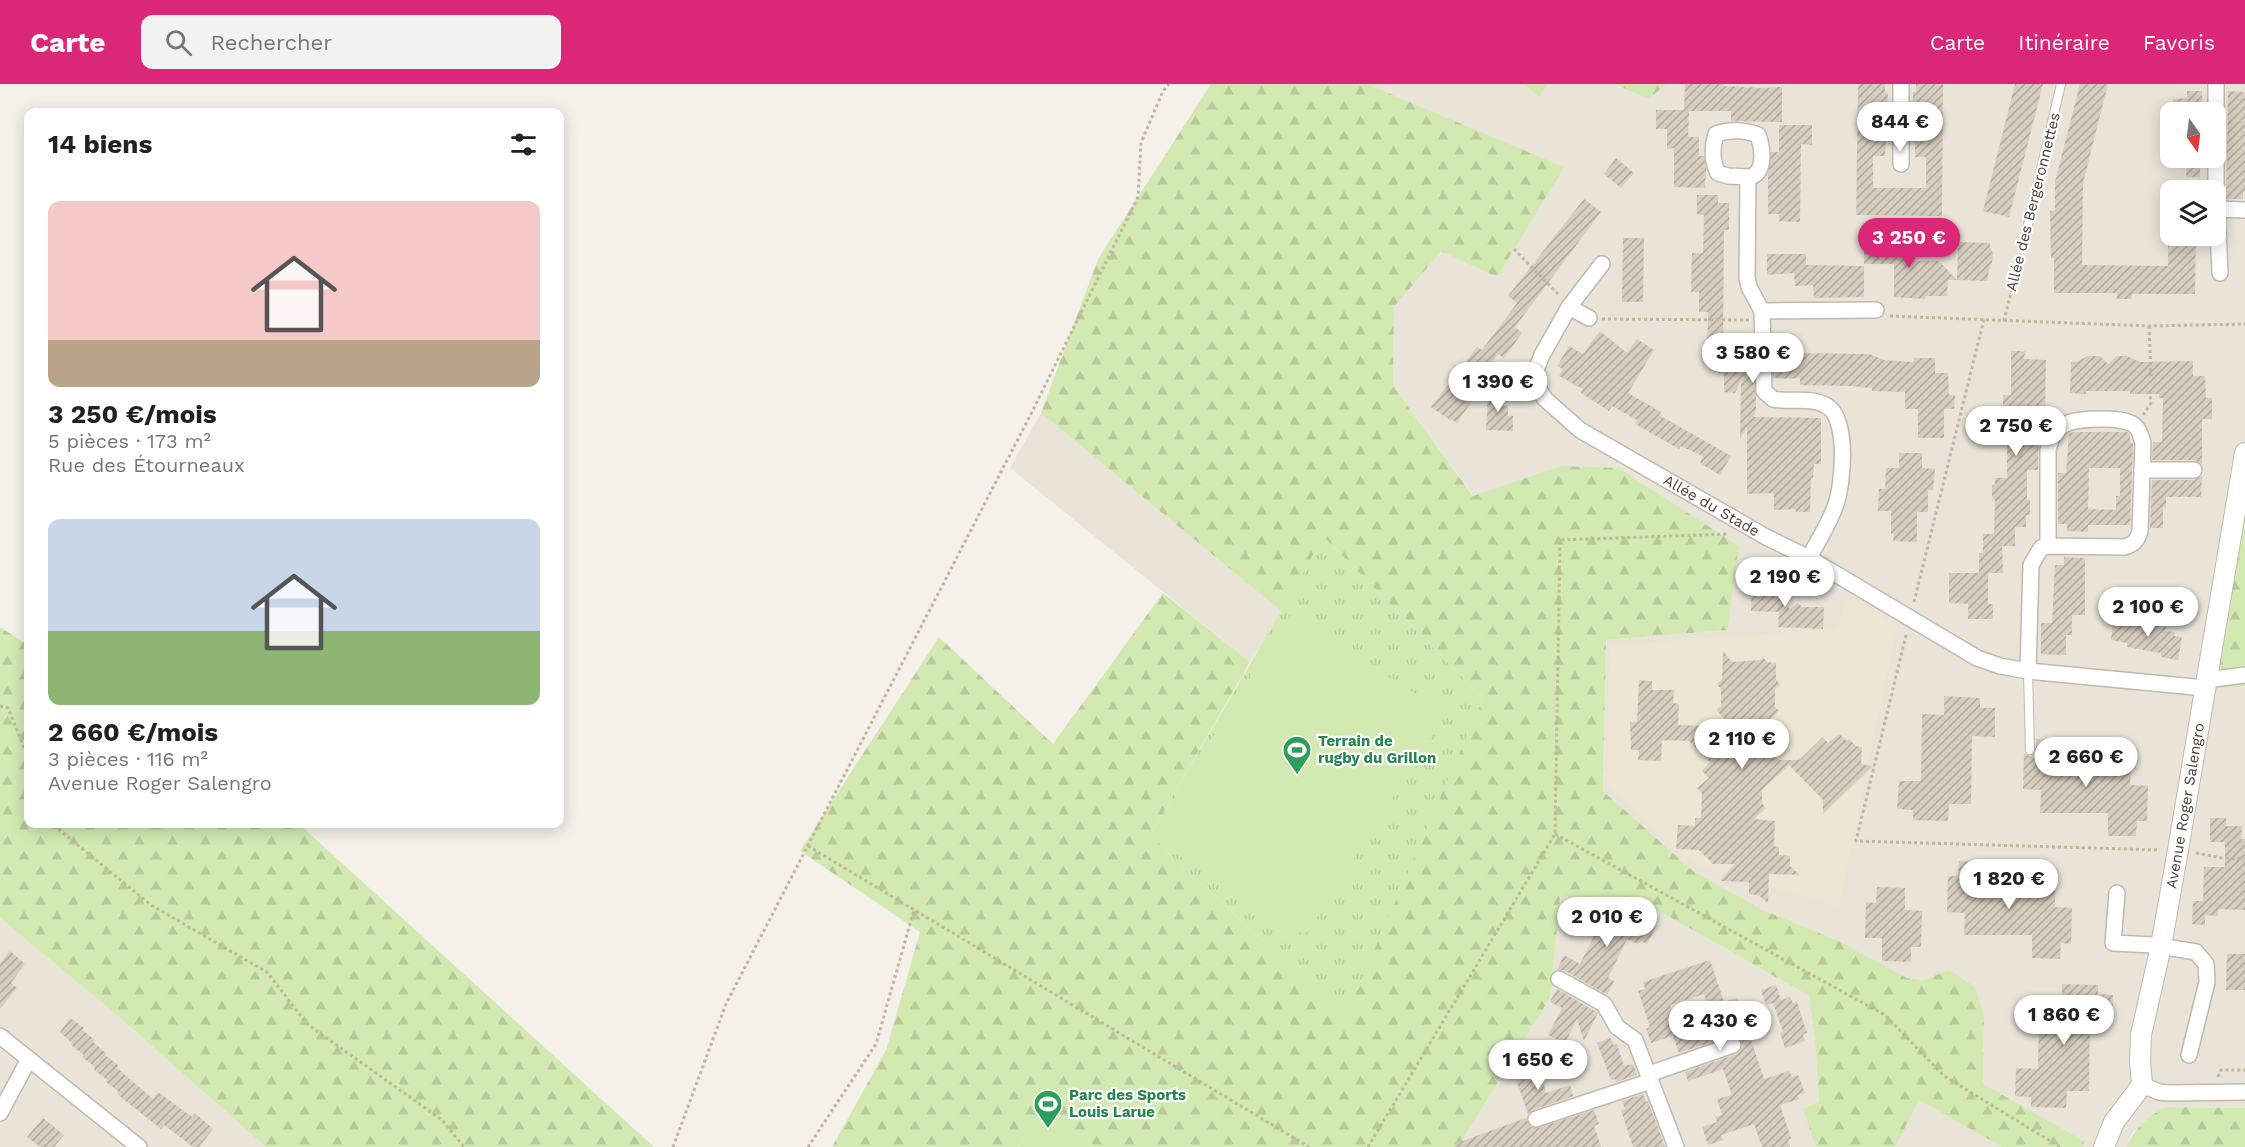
<!DOCTYPE html>
<html lang="fr">
<head>
<meta charset="utf-8">
<style>
  :root { --surface:#fff; --page:#f2f2f2; --text:#202124; --muted:#757577; --accent:#db2777 }
  body { margin:0; font-family:"Work Sans",sans-serif; background:var(--page); color:var(--text); height:100vh; display:flex; flex-direction:column; font-size:22px; white-space:nowrap }
  * { box-sizing:border-box; margin:0 }
  p { font-size:20px; color:var(--muted) }
  .icon { flex:none; width:33px; height:33px; fill:none; stroke:currentColor; stroke-width:2; stroke-linecap:round; stroke-linejoin:round }
  .map { position:relative; flex:1; overflow:hidden }
  .panel { position:absolute; left:24px; top:24px; width:540px; height:720px; display:flex; flex-direction:column; background:var(--surface); border-radius:12px; box-shadow:0 3px 15px #0003 }
  .panel>* { flex:none }
  .needle { width:39px; rotate:166deg }
  .tools { position:absolute; left:2160px; top:18px; display:grid; gap:12px }
  .tools a { display:grid; place-items:center; width:66px; height:66px; border-radius:12px; background:var(--surface); box-shadow:0 3px 15px #0003; font-size:30px }
  .price { position:absolute; translate:-50% -51px; padding:0 14px; border-radius:21px; background:#fff; color:#222; font-size:20px; line-height:39px; filter:drop-shadow(0 2px 3px #0008) }
  .price::after { content:''; position:absolute; left:50%; top:36px; width:18px; height:14px; margin-left:-9px; background:inherit; clip-path:polygon(0 0,100% 0,50% 100%) }
  .price.current { background:var(--accent); color:#fff }
  ul { padding:0; list-style:none }
  li { display:grid; align-content:center; gap:12px; height:318px; padding:0 24px }
  li span { display:grid; place-items:center; height:186px; border-radius:12px; color:#555 }
  li>.icon { margin-inline-start:auto }
  span .icon { width:108px; height:108px; fill:#fffc; stroke-width:1 }
  li b { font-size:26px }
  h2 { display:flex; justify-content:space-between; align-items:center; height:72px; padding:0 24px; font-size:26px }
  header { display:flex; align-items:center; gap:36px; box-sizing:border-box; height:84px; padding:0 30px; background:var(--accent); color:#fff }
  header strong { font-size:28px }
  nav { display:flex; gap:33px; margin-inline-start:auto; font-size:21px }
  .search { width:420px; height:54px; background:var(--page); display:flex; align-items:center; gap:15px; box-sizing:border-box; padding:0 21px; border-radius:12px; color:var(--muted); font-size:22px }
  .map>svg:first-child { display:block }
  .residential { fill:#e9e3d8; fill-rule:evenodd }
  .education { fill:#eee6d3 }
  .grass { fill:url(#grass-tufts) }
  .forest { fill:url(#forest-firs) }
  .pitch { fill:#d2eab2 }
  .building { fill:url(#building-hatch); fill-rule:evenodd }
  .lines { fill:none; stroke-linecap:round; stroke-linejoin:round }
  .service-casing { stroke:#c1b9ac; stroke-width:10 }
  .minor-casing { stroke:#c1b9ac; stroke-width:18 }
  .tertiary-casing { stroke:#c1b9ac; stroke-width:22 }
  .path { stroke:#c3b59d; stroke-width:3; stroke-dasharray:3 3; stroke-linecap:butt }
  .service { stroke:#fff; stroke-width:8 }
  .minor { stroke:#fff; stroke-width:15 }
  .tertiary { stroke:#fff; stroke-width:20 }
  .labels { text-anchor:middle; stroke-width:4.5; stroke-linejoin:round; paint-order:stroke }
  .street-label { font-size:15px; fill:#494237; stroke:#fff }
  .leisure-label { font-size:15px; font-weight:bold; fill:#27864d; stroke:#fff; text-anchor:start }
</style>
</head>
<body>
<header>
<strong>Carte</strong>
<div class="search"><svg class="icon" aria-label="search" viewBox="0 0 24 24"><circle cx="10" cy="10" r="6"/><path d="M15 15l6 6"/></svg>Rechercher</div>
<nav><a>Carte</a><a>Itinéraire</a><a>Favoris</a></nav>
</header>
<div class="map">
<svg width="2245" height="1063" viewBox="0 0 2245 1063">
  <defs>
    <pattern id="grass-tufts" width="24" height="20" patternUnits="userSpaceOnUse" patternTransform="scale(1.5)"><rect width="24" height="20" fill="#d2eab2"/><path d="M3 7l-1-3M5 7V3M7 7l1-3M15 17l-1-3M17 17v-4M19 17l1-3" fill="none" stroke="#b6ca9a"/></pattern>
    <pattern id="forest-firs" width="22" height="20" patternUnits="userSpaceOnUse" patternTransform="scale(1.5)"><rect width="22" height="20" fill="#d2eab2"/><path d="M5 1l3.5 6h-7zM16 11l3.5 6h-7z" fill="#b6ca9a"/></pattern>
    <pattern id="building-hatch" width="6" height="6" patternUnits="userSpaceOnUse" patternTransform="scale(1.5)"><rect width="6" height="6" fill="#d7cdbf"/><path d="M-1 1l2-2M0 6l6-6M5 7l2-2" fill="none" stroke="#b0a89c"/></pattern>
  </defs>
  <rect width="100%" height="100%" fill="#f5f1ea"/>
  <path class="residential" d="M1367 0H2245V1024L2167 1023 2132 1049 2126 1063H2078L1983 1000 1984 932 1949 886 1924 896 1907 894 1839 857 1763 826 1693 787 1603 707 1606 556 1727 546 1560 382 1474 412 1393 302 1394 223 1441 166 1563 83ZM2170 28H2216V74H2170ZM2170 106H2216V152H2170Z
    M1041 329 1282 528 1250 578 1010 384Z
    M1559 813 1649 821 1809 912 1815 957 1819 1018 1803 1025 1816 1063H1458L1550 914Z
    M0 834 118 932 266 1063H0Z
    M1918 1015 2002 1063H1895Z"/>
  <path class="education" d="M1848 511 1897 542 1839 823 1699 783 1607 703 1609 561 1836 545Z"/>
  <path class="grass" d="M1322 451 1483 614 1346 935 1150 751C1207 651 1269 553 1322 451Z"/>
  <path class="forest" d="M1211 0H1367L1564 83 1497 193 1441 167 1394 223 1393 302 1473 412 1560 382 1618 384 1739 462 1727 546 1606 556 1603 707 1693 787 1763 826 1839 857 1907 894 1924 896 1949 886 1975 903 1984 932 1983 1000 2084 1057 2082 1063H2002L1919 1016 1895 1063H1816L1803 1025 1819 1018 1815 957 1809 912 1649 821 1560 813 1550 914 1458 1063H1097L1040 1027 1018 1063H832L886 966 920 848 800 767 939 553 1053 660 1163 509 1250 578 1150 751 1345 934 1483 614 1323 452 1282 528 1041 329 1098 175Z
    M1523 0H1546L1540 13Z
    M1615 0H1666L1649 15Z
    M2245 369V602L2205 604Z
    M0 543 28 561V740H299L654 1063H266L118 932 0 834Z
    M2167 1023 2245 1024V1063H2126C2134 1046 2149 1030 2167 1023Z"/>
  <path class="pitch" d="M1290 531 1446 629 1305 852 1149 753Z
    M1040 1026 1097 1063H1018Z"/>
  <path class="building" d="M1685 0H1724V2L1763 4 1782 3V38L1731 37V27H1689L1688 53H1699V72H1704L1706 85 1705 104 1674 103V64L1667 65V45H1656V26H1684Z
    M1858 0H1885V8L1888 10 1885 72H1873V104H1926V73H1915V58H1913V8H1916V0H1943L1942 132 1856 131Z
    M2015 0H2043L2009 133 1983 127Z
    M2080 0H2108L2083 99 2082 181 2168 182V152H2196L2195 210H2132V215H2117V209H2054V174H2051L2050 127H2055V98Z
    M2187 7H2202V28H2173V15L2187 14Z
    M2228 7 2244 8 2245 15V108H2243V115H2226Z
    M1779 41H1812V61L1801 60 1800 138 1779 137V130H1768V89L1771 68H1779Z
    M1616 74 1634 89 1621 104 1604 90Z
    M2187 74H2200V93H2186Z
    M1697 111H1718V119H1729V146H1724L1723 251H1728V258H1739L1738 278H1754L1756 316V327L1753 333 1821 334V380H1814L1813 394H1811L1810 428H1796L1795 425 1774 426V409L1747 410V343L1740 355 1741 297 1735 309 1724 308V289H1718V270H1707L1708 228H1699V208H1691L1692 169H1703L1704 131 1697 130Z
    M1584 115 1601 128 1515 243 1522 249 1504 274 1498 270 1465 314 1476 311 1457 339 1451 335 1450 336 1431 323 1477 263 1482 266 1517 219 1508 212Z
    M1623 154H1644L1643 218H1622Z
    M1864 155 1913 157 1912 177H1939L1957 196H1948L1947 212H1925V215L1894 213V180H1864Z
    M1958 158 1990 159V164L1993 169 1992 179 1990 181 1987 197 1957 196Z
    M1767 170H1806V181L1864 182V213L1814 214 1813 201 1795 202 1794 189 1767 191Z
    M1600 247 1627 269 1637 255 1654 266 1628 309 1661 328 1659 331 1731 372 1720 391 1700 379 1703 372 1680 362 1679 365 1635 340 1637 336 1612 322 1609 327 1581 309 1583 305 1559 292 1563 285 1557 282 1569 262 1583 270Z
    M1773 262H1793L1792 269 1870 270 1883 276 1913 278 1914 274H1935V289H1948L1949 311H1955L1954 325H1944V354H1918V325H1905V308L1872 307V304L1850 302 1800 301V293L1792 295 1773 294Z
    M2011 267H2025L2024 275 2046 276 2045 333H2039L2038 386H2027V416H2030V431H2026V443H2015V462H2002L2003 489H1979V469H1983V450H1994L1995 417 1992 413V402L1995 400V394H2007V333L2003 332V311H2011Z
    M2088 272H2100L2108 280 2117 272H2127L2140 278 2193 277V292H2205L2206 314H2212V335H2202V380L2194 376H2152L2153 358H2162L2163 314H2159V310H2130V307H2086V310L2070 309 2071 278H2076Z
    M1503 305V322H1508V332H1513V347L1486 346 1488 309Z
    M2074 348H2127L2130 351V358L2133 360 2130 441H2088V448L2067 447V440H2058V389H2066L2069 349ZM2089 384H2120V412H2116V426L2088 425Z
    M1899 369H1922V384L1935 385 1933 406H1928V428H1917V458L1893 457 1894 450H1891V427H1878L1879 405H1885L1886 384H1899Z
    M2202 392 2201 413H2166V423H2163V444H2150L2152 396H2194Z
    M2064 473 2085 474V531H2072V551H2066V571L2041 570V539H2052L2055 481H2064Z
    M1949 489H1988V520H1993V535H1968V520L1949 519Z
    M1752 496 1773 497V508L1790 525 1798 519 1802 523H1824L1823 545 1778 543 1779 528 1751 527Z
    M2129 536 2166 543 2165 547 2175 548 2174 552 2182 553 2178 576 2161 573V569L2127 563V559L2111 556 2113 540Z
    M1723 567 1732 578 1760 576 1763 573 1767 578 1776 579V595L1780 601 1775 605V623L1779 627 1768 638 1774 645 1769 649 1773 654 1764 662 1779 676H1799L1823 653 1828 659 1839 650 1847 657 1849 655 1856 662 1862 663 1861 680 1873 682 1823 730V716L1789 681 1762 706V719L1766 724 1754 735 1775 737 1774 762 1779 763V771L1790 772V782L1800 791 1769 790 1768 819 1758 811 1749 810V798L1720 797 1735 780H1713L1699 766 1676 765 1678 741 1695 742V734H1701L1702 709 1697 704 1709 694 1702 687 1710 678 1689 657 1662 656 1661 677 1638 676 1639 666H1631L1630 638H1637L1639 596 1652 597V606H1674L1673 619 1679 620 1678 641 1733 643 1716 626 1721 622V605L1717 600 1722 595Z
    M1944 612 1980 614V624H1995V653L1972 652 1971 720H1949L1948 737 1913 736V726L1897 725 1899 697H1921L1922 630 1944 631Z
    M2036 655 2063 656V678L2131 679 2130 701 2148 702 2147 737H2137L2136 752H2108V729H2040L2041 706 2023 705 2024 669 2030 672 2035 670Z
    M2210 734H2226V742H2242L2241 755H2245V826L2218 825V832L2205 831V841L2192 840 2193 817H2203L2204 783H2225V758H2210Z
    M1959 777 1988 778 1987 800 2055 801V823L2072 824 2071 860 2061 859 2060 875 2032 874V851H1964L1965 829 1947 828 1948 792H1958Z
    M1877 803 1905 804V826L1922 827 1921 863H1911V878L1882 877V854H1865L1866 818 1876 819Z
    M1629 826 1635 830 1637 826 1652 833 1650 837 1657 841 1647 860 1641 857 1638 860 1627 855 1608 894 1614 897 1607 911 1564 886H1557L1564 871 1580 880 1594 852 1574 842 1581 828 1618 846Z
    M10 867 25 880 11 899 17 904 0 925V879Z
    M2227 870H2245V906H2226Z
    M1710 876 1724 918 1737 914 1764 995 1789 987 1792 993 1798 991 1805 1009 1798 1011 1799 1015 1780 1021 1791 1054 1788 1056 1790 1063H1762L1754 1040 1721 1051 1723 1056 1708 1061 1702 1043 1717 1038 1715 1033 1722 1031 1717 1015 1732 1011 1723 985 1688 997 1685 988 1737 970 1743 962 1739 953 1730 952 1679 969 1673 952 1651 959 1646 945 1650 943 1638 907 1645 905 1643 898ZM1704 910 1714 938 1679 950 1670 921Z
    M2062 900 2098 901V910L2113 911 2112 940H2090L2089 1007H2067L2066 1024 2031 1023V1013L2015 1012 2016 984 2038 985 2039 916 2062 917Z
    M1776 901 1781 916 1790 913 1793 919 1797 918 1807 949 1803 950 1805 957 1785 964 1780 949 1783 948 1773 919 1766 921 1761 906Z
    M1557 905 1598 929 1584 957 1577 935 1565 959 1548 951 1562 924 1550 918Z
    M70 934 84 944 82 946 95 956 93 958 106 969 105 971 118 981 117 984 153 1015 158 1008 192 1033 195 1029 213 1045 199 1063H193L164 1041 161 1045 117 1010 119 1008 106 998 107 996 94 986 95 983 82 973 84 971 71 961 72 959 60 948Z
    M1611 954 1613 961 1617 960 1624 982 1633 980 1637 991 1616 998 1615 995 1611 996 1597 959Z
    M1531 982 1536 996 1542 994 1546 1009 1570 1001 1573 1012 1533 1026 1528 1030 1513 987Z
    M1643 1010 1646 1018 1648 1017 1665 1063H1633L1621 1026 1625 1025 1622 1017Z
    M1594 1026 1599 1040 1594 1042 1601 1063H1454V1060L1526 1034 1530 1043 1538 1044Z
    M43 1034 64 1051 54 1063H40L27 1053Z"/>
  <g class="lines">
    <g class="service-casing">
      <path id="service" d="M2028 141 2061 0
        M2028 587 2030 666"/>
    </g>
    <g class="minor-casing">
      <g id="minor">
        <path d="M2216 0V107"/>
        <path d="M1901 80V0"/>
        <path d="M1748 93 1728 92 1718 89C1712 78 1712 63 1716 50 1729 45 1746 46 1758 51 1763 64 1766 92 1748 93L1747 194 1749 203 1762 227 1764 307 1773 315C1791 319 1811 312 1827 322 1849 335 1843 399 1836 420 1830 439 1818 456 1809 474"/>
        <path id="s1" d="M1602 180 1569 223 1542 271 1534 291 1538 304 1545 315 1580 346 1766 453 1809 474 1977 574 2000 582 2028 587 2205 604"/>
        <path d="M2220 189 2217 125 2245 126"/>
        <path d="M1569 223 1589 234"/>
        <path d="M1762 227 1876 226"/>
        <path d="M2142 386H2194"/>
        <path d="M2028 587 2031 481 2041 464 2048 462V366C2051 355 2054 345 2066 340 2078 334 2126 332 2135 342 2140 346 2141 353 2143 359L2140 447C2137 457 2134 460 2125 463L2048 462"/>
        <path d="M2206 596 2245 591"/>
        <path d="M2117 809 2113 859 2154 861 2196 868 2206 880 2207 898 2189 971"/>
        <path d="M1559 895 1604 920 1617 943 1635 956 1676 1063"/>
        <path d="M0 952 139 1063"/>
        <path d="M1649 990 1733 961"/>
        <path d="M2142 1001 2159 1008 2169 1009 2245 1008"/>
        <path d="M0 1029 29 975"/>
        <path d="M1536 1035 1651 997"/>
      </g>
    </g>
    <g class="tertiary-casing">
      <g id="tertiary">
        <path id="s2" d="M2104 1063 2114 1038 2142 1001 2140 976 2141 951 2161 862 2178 766 2245 369"/>
      </g>
    </g>
    <path class="path" d="M1514 165 1560 212
      M1890 232 2149 242 2245 240
      M1602 235 1749 236
      M2004 237 2025 151
      M2149 242 2151 292
      M2143 331 2151 319 2150 308
      M1914 518 1984 235
      M1906 551 1856 757 2160 766
      M0 622 8 624 28 673
      M56 740 57 744 151 821 267 888 307 940 442 1036 464 1063
      M1555 750 1885 931 1944 992 2060 1063
      M808 762 1309 1063
      M2196 769 2222 774 2245 775
      M2218 993 2221 986H2245
      M673 1063 726 920 1032 328 1138 113 1141 59 1163 7 1169 0
      M808 1063 876 960 914 826
      M1368 1063 1555 750 1560 456 1728 450"/>
    <use href="#service" class="service"/>
    <use href="#minor" class="minor"/>
    <use href="#tertiary" class="tertiary"/>
  </g>
  <defs>
    <g id="stadium-pin" transform="scale(1.5)"><path d="M0 17L-7.5 6A9.5 9.5 0 1 1 7.5 6Z" fill="#2e9e5b" stroke="#fff"/><path d="M0-5a6.5 5 0 1 0 0 10a6.5 5 0 1 0 0-10ZM-3.5-1.8h7v3.6h-7Z" fill="#fff"/></g>
  </defs>
  <g fill-rule="evenodd">
    <use href="#stadium-pin" x="1297" y="666"/>
    <use href="#stadium-pin" x="1048" y="1020"/>
  </g>
  <g class="labels">
    <g class="street-label">
      <text transform="translate(2033 118) rotate(-76)" y="5">Allée des Bergeronnettes</text>
      <text dy="5" stroke="none"><textPath href="#s1" startOffset="356">Allée du Stade</textPath></text>
      <text dy="5" stroke="none"><textPath href="#s2" startOffset="357">Avenue Roger Salengro</textPath></text>
    </g>
    <g class="leisure-label">
      <text x="1318" y="662">Terrain de<tspan x="1318" dy="17">rugby du Grillon</tspan></text>
      <text x="1069" y="1016">Parc des Sports<tspan x="1069" dy="17">Louis Larue</tspan></text>
    </g>
  </g>
</svg>
<div class="tools">
<a><svg class="needle" viewBox="-14 -14 28 28"><path d="M0-13l5 13h-10z" fill="#e53935"/><path d="M0 13l5-13h-10z" fill="#757577"/></svg></a>
<a><svg class="icon" aria-label="layers" viewBox="0 0 24 24"><path d="M12 4l9 5-9 5-9-5zM3 14l9 5 9-5"/></svg></a>
</div>
<b class="price" style="left:1900px;top:69px">844 €</b>
<b class="price current" style="left:1909px;top:185px">3 250 €</b>
<b class="price" style="left:1753px;top:300px">3 580 €</b>
<b class="price" style="left:1498px;top:329px">1 390 €</b>
<b class="price" style="left:2016px;top:373px">2 750 €</b>
<b class="price" style="left:1785px;top:524px">2 190 €</b>
<b class="price" style="left:2148px;top:554px">2 100 €</b>
<b class="price" style="left:1742px;top:686px">2 110 €</b>
<b class="price" style="left:2086px;top:704px">2 660 €</b>
<b class="price" style="left:2009px;top:826px">1 820 €</b>
<b class="price" style="left:1607px;top:864px">2 010 €</b>
<b class="price" style="left:2064px;top:962px">1 860 €</b>
<b class="price" style="left:1720px;top:968px">2 430 €</b>
<b class="price" style="left:1538px;top:1007px">1 650 €</b>
<section class="panel">
<h2>14 biens<svg class="icon" aria-label="filters" viewBox="0 0 24 24"><path d="M4 7h16M4 17h16"/><circle cx="9" cy="7" r="2"/><circle cx="15" cy="17" r="2"/></svg></h2>
<ul>
<li><span style="background:linear-gradient(#f6c9c9 75%,#b9a48a 0)"><svg class="icon" aria-label="home" viewBox="0 0 24 24"><path d="M3 11l9-7 9 7M6 9v11h12V9"/></svg></span><div><b>3 250 €/mois</b><p>5 pièces · 173 m²</p><p>Rue des Étourneaux</p></div></li>
<li><span style="background:linear-gradient(#c9d6e8 60%,#8fb573 0)"><svg class="icon" aria-label="home" viewBox="0 0 24 24"><path d="M3 11l9-7 9 7M6 9v11h12V9"/></svg></span><div><b>2 660 €/mois</b><p>3 pièces · 116 m²</p><p>Avenue Roger Salengro</p></div></li>
</ul>
</section>
</div>
</body>
</html>
